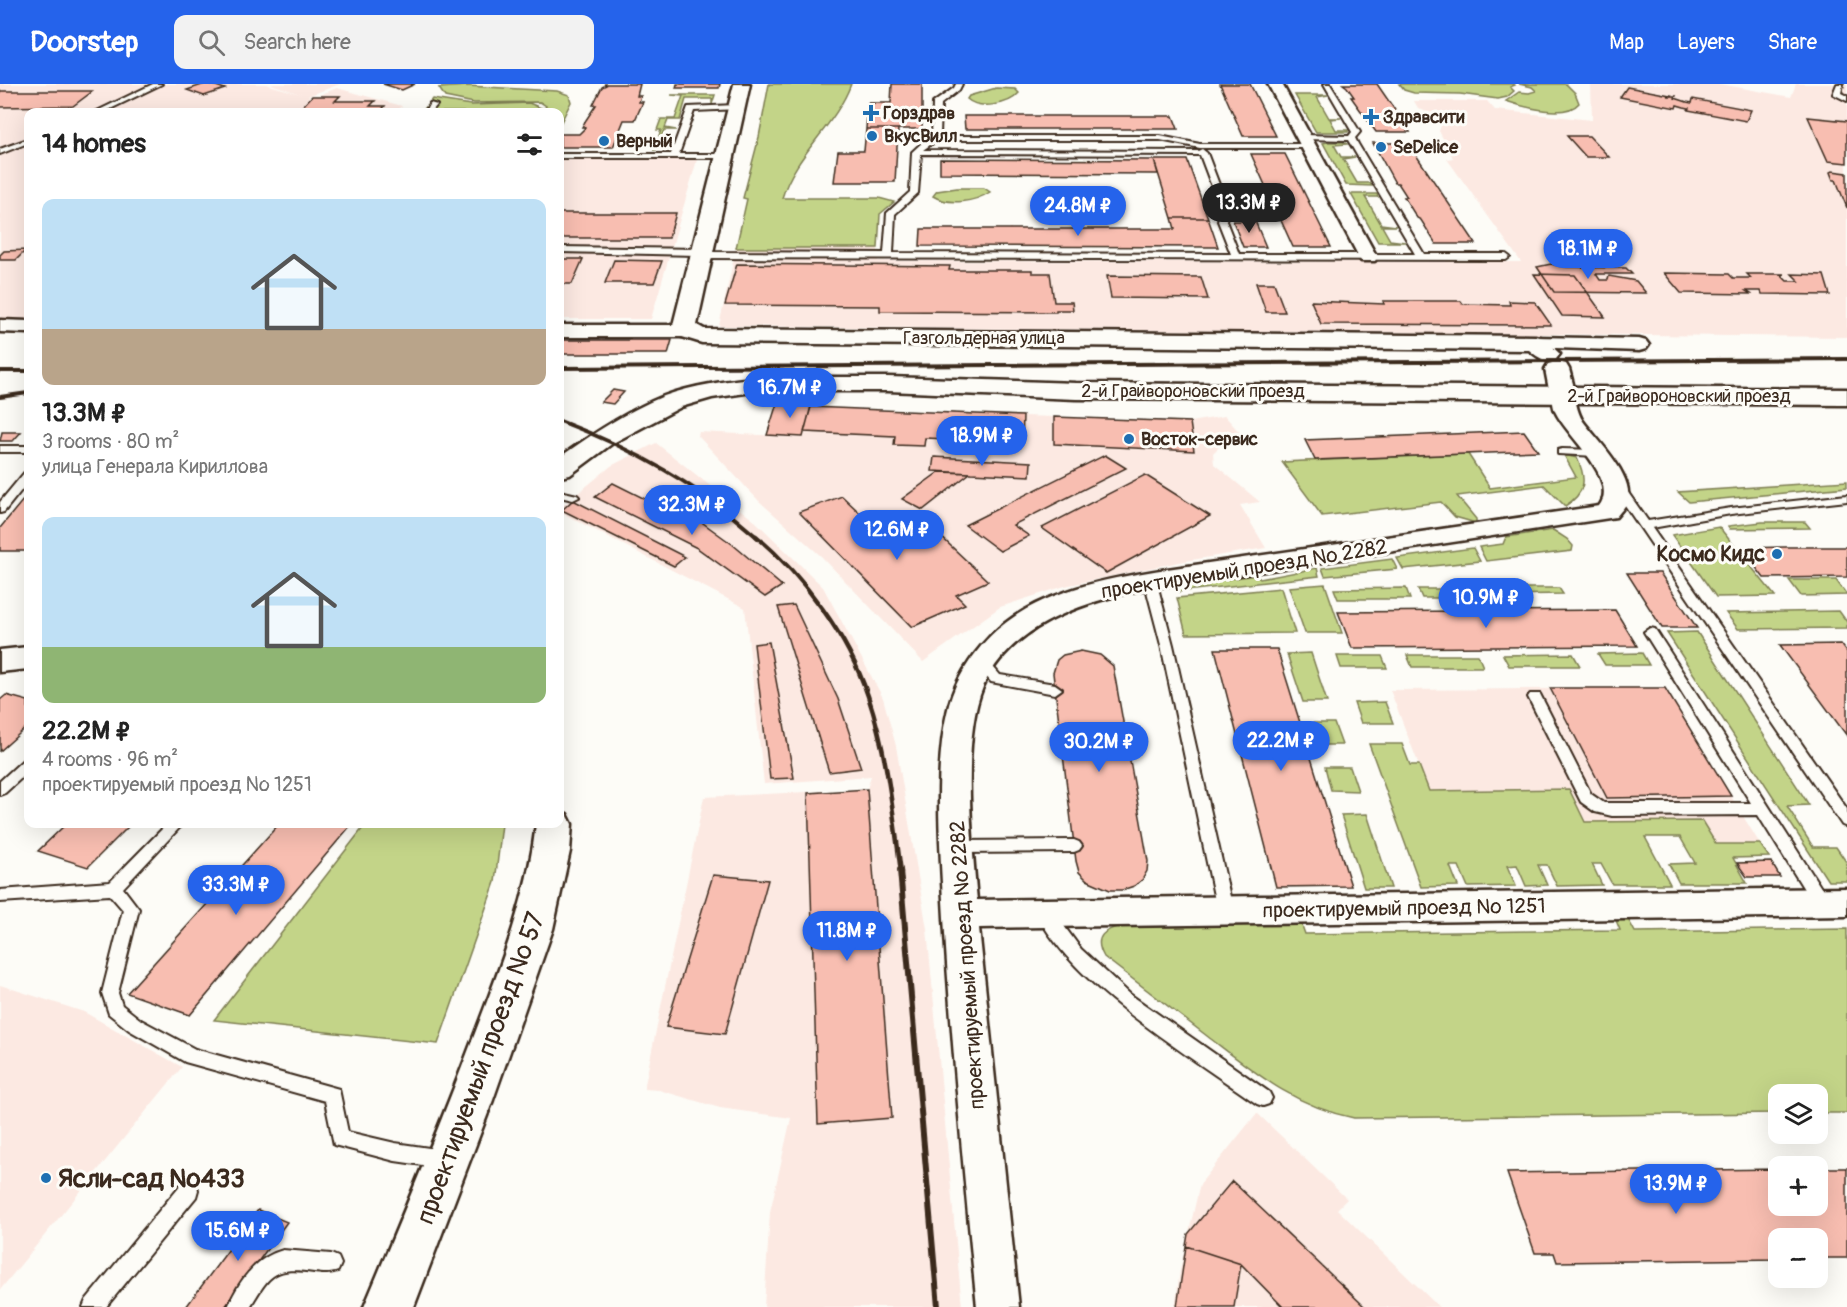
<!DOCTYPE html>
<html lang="en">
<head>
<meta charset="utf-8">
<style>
  :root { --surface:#fff; --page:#f2f2f2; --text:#222; --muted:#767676; --accent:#2563eb }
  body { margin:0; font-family:Pangolin,sans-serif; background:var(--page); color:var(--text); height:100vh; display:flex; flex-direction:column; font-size:22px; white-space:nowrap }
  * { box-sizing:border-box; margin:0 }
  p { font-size:20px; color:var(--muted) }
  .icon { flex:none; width:33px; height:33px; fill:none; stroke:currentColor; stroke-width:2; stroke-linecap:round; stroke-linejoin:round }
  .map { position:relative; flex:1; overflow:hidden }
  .panel { position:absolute; left:24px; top:24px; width:540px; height:720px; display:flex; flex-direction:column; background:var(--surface); border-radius:12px; box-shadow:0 6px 24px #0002 }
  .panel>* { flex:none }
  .controls { position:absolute; left:1768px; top:1000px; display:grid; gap:12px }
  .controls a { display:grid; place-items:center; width:60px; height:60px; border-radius:12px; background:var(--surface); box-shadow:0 6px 24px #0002; font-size:30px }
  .price { position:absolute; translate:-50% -51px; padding:0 14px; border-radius:21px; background:var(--accent); color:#fff; font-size:20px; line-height:39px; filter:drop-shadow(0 2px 3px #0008) }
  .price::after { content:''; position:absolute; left:50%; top:36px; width:18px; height:14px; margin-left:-9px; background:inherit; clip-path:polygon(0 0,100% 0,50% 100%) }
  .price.current { background:#222; color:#fff }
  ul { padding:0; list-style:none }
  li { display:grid; align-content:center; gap:12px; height:318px; padding:0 18px }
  li span { display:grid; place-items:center; height:186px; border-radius:12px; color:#555 }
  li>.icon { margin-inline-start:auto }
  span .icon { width:108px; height:108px; fill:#fffc; stroke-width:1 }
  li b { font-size:26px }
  h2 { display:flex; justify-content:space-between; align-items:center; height:72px; padding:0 18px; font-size:26px }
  header { display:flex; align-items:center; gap:36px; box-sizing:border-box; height:84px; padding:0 30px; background:var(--accent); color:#fff }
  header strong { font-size:28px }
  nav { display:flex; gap:33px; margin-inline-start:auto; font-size:21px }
  .search { width:420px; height:54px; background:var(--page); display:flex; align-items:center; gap:15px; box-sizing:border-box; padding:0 21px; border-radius:12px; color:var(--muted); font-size:22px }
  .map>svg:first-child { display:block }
  .built { fill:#fce9e2 }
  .green { fill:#c3d488; stroke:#7f7f53; stroke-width:1.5 }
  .building { fill:#f8beb1; stroke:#3b2a1e; stroke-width:1.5 }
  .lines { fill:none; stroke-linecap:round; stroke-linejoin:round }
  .service-casing { stroke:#3b2a1e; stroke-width:4 }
  .minor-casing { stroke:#3b2a1e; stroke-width:5 }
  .tertiary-casing { stroke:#3b2a1e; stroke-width:5 }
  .secondary-casing { stroke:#3b2a1e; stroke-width:5 }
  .service { fill:#fdfcf7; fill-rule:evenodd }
  .minor { fill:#fdfcf7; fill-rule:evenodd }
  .tertiary { fill:#fdfcf7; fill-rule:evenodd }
  .secondary { fill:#fdfcf7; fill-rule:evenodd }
  .rail-far2 { stroke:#3b2a1e; stroke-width:4 }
  .rail-far1 { stroke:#3b2a1e; stroke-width:4.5 }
  .rail { stroke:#3b2a1e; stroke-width:6 }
  .poi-dot { fill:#1f6fb2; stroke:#fdfcf7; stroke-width:2 }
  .labels { text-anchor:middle; stroke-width:6; stroke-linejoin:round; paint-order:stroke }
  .far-poi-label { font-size:18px; font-weight:bold; fill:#3b2a1e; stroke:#fdfcf7; text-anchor:start }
  .far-street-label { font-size:18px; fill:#3b2a1e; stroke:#fdfcf7 }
  .poi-label { font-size:21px; font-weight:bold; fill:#3b2a1e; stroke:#fdfcf7; text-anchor:end }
  .street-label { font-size:21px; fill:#3b2a1e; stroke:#fdfcf7 }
  .near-street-label { font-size:26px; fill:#3b2a1e; stroke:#fdfcf7 }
  .near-poi-label { font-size:26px; font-weight:bold; fill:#3b2a1e; stroke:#fdfcf7; text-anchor:start }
</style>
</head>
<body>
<header>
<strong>Doorstep</strong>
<div class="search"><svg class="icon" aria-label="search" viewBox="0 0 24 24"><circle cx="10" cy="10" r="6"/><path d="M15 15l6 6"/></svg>Search here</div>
<nav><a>Map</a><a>Layers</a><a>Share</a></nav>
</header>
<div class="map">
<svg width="1847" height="1223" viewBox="0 0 1847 1223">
  <rect width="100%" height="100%" fill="#fdfcf7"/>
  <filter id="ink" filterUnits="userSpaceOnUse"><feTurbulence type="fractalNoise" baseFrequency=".0167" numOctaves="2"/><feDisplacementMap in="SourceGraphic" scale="12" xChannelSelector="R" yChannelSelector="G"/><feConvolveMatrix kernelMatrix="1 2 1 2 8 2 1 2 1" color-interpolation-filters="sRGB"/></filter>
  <g filter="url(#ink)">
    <path class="built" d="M0 0H266L300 10 271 0H340L308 12 312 14 337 4 402 22 397 28H28V235H0Z
      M1591 0H1720L1791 13 1796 0H1847V253L719 242 736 164H878V177L1521 178 1447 75 1453 74 1439 47 1443 36 1418 24 1414 17H1487L1495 26 1592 36Z
      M560 75 697 76 651 235H560Z
      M1023 332 1054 333V360L1194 366 1190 338 1225 332 1241 350 1236 356 1220 362 1213 369 1214 380 1260 418 1240 421 1266 464 1179 478 1065 502 1000 523 923 578 822 473 759 417 698 352 699 348 802 353 804 348 895 352 894 361 923 362 925 354 1021 358Z
      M656 359 756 438 823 503 883 614 896 662 927 845 962 1223H764L770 1128 791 1034 720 1024 659 1006 644 1005 704 713 867 705 871 692 764 700 745 524 560 428V424L611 382Z
      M1665 604 1760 760H1716L1702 737 1585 738 1568 705 1429 707 1390 606Z
      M0 901 84 928 182 983 0 1206Z
      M1257 1029 1347 1115 1337 1125 1439 1223H1175L1180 1186 1200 1100Z"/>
    <path class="green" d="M769 0H851C835 43 795 70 782 114H879L894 118 880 130 878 164H736L747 115 743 114 759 53Z
      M1399 0H1514L1515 1 1510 3 1514 7 1507 13 1498 15 1460 10 1414 9 1404 6Z
      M1519 0H1566L1575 9 1579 19C1566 35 1523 23 1506 17L1519 8 1529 9 1536 7 1532 3Z
      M467 2 557 7 569 11 571 18 560 40V28H542L546 22 540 18 474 19 445 13 439 4Z
      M996 4 1015 5 1019 9C1009 21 979 26 967 15L969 12Z
      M671 11H715L712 20V15H686L680 36H668L665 44 676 46H664L656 66H654L661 46H657L661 35H675L683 12Z
      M1295 11H1328L1317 13 1329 34H1341L1330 35 1336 46H1348V48H1316Z
      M432 15 471 21 529 19 541 24 536 28H422Z
      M1327 58H1343L1347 60 1334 61 1341 73H1355L1343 75 1357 99H1370L1372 102 1346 101 1323 59Z
      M957 104H984L990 108C975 118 949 122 933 112L937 107Z
      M1351 110H1377L1378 113H1365L1381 140 1396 142H1382L1390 156 1405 158H1378Z
      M1067 112 1099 117 1116 126C1101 134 1073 130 1060 119L1061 115Z
      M1468 370 1490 404 1576 393 1564 371 1577 374C1587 395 1586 409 1565 422L1544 401 1457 412 1476 435V439L1455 433 1441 418 1322 432 1282 378Z
      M1847 397V403L1689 418 1678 408Z
      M1762 438H1805L1810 444 1730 445 1728 442Z
      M1719 443 1775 512 1716 513 1672 451Z
      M1553 446 1567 455 1573 462 1572 467 1486 477 1479 463 1503 460 1506 453Z
      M1473 464 1480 477 1403 485 1397 474Z
      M1392 475 1397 485 1325 492 1322 484Z
      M1317 484 1319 492 1177 508 1178 502 1256 491 1260 495Z
      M1789 496H1836L1847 511 1801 512Z
      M1325 500 1342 549H1305L1289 503Z
      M1281 504 1295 549 1186 550 1177 514Z
      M1406 504 1410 515H1338L1334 505Z
      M1506 504H1559L1563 510 1509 511Z
      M1418 505H1495L1500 514H1422Z
      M1839 527 1847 538V544L1738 545 1726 529Z
      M1697 548 1809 721 1787 722 1813 763H1836L1847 779V797H1828L1667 549Z
      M1311 569 1327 618H1303L1287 570Z
      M1642 569 1649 581H1605L1598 570Z
      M1573 570 1580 582H1509L1503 571Z
      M1407 571H1478L1483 583H1412Z
      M1337 572H1382L1387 584H1341Z
      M1385 618 1393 639H1361L1354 619Z
      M1310 639H1334L1342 661H1318Z
      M1369 660H1402L1410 681H1419L1429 707 1569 705 1585 738 1702 737 1716 760H1760L1769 773 1733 774 1747 799H1679L1669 780 1695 779 1680 753H1645L1670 800H1612L1601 780H1592L1602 801 1557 802 1547 781H1538L1547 801 1526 802 1517 781 1507 782 1516 802 1468 803 1459 782H1450L1458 802 1421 803Z
      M1325 683H1350L1358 707 1331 706Z
      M1367 730 1391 804H1364L1341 731Z
      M366 740H502L495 798 438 960 214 936Z
      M1627 833 1635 848 1847 845V1029H1818V1011H1779V1029L1354 1034C1295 1023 1253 987 1207 952 1172 925 1138 899 1104 873 1092 852 1105 845 1125 841L1301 839 1305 850 1620 846 1615 834Z"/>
    <path class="building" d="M205 0H210L225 5 204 12 187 6Z
      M383 0H415L402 6Z
      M640 0 637 12H641L639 18H643L635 36H624L613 63H560V50H579L584 45 585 43H582L586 36 596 21H593L602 3 606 1 604 0Z
      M677 0H720L719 4H676Z
      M892 0H922V45H866L868 19H891Z
      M1220 0H1250L1276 52H1243Z
      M1343 0H1377L1410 48H1376L1351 13H1354L1347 3Z
      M1627 3 1670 11 1667 12H1676L1675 14 1687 18 1692 19 1693 15 1751 26 1746 37 1688 26 1689 24 1684 23 1677 21 1676 24 1620 13Z
      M0 7H93L73 22 0 23Z
      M312 12H340L335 17H375L370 22H385L380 28H311L316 23H302Z
      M964 32H1173L1178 45H965Z
      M1808 33 1847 37V79L1828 77Z
      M866 45H898L895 98H834L838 67H864Z
      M1567 52H1589L1609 73H1586Z
      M1373 59H1408L1476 160H1436L1421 136 1417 134 1404 113H1407L1398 99H1395Z
      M1251 70H1285L1331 163H1293Z
      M940 75 1154 76 1158 90 940 89Z
      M1154 76H1187L1208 134H1172Z
      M1832 87 1847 89V124L1836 96H1833L1830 88Z
      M560 129H676L669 154H560Z
      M1172 134H1208L1218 163 920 162 921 145H1175Z
      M1233 137H1255L1266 163H1243Z
      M26 166 16 176H0V171L4 167Z
      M560 175H583L572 200H560Z
      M614 176 662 177 654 199H605Z
      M737 180 950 182 949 186H1032V189H1050L1054 218H1072L1073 226H1056V228L880 227V222L725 221Z
      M1551 180 1567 183 1626 184 1632 190H1596L1600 196H1608L1609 192 1636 197 1646 209 1554 208 1537 183Z
      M1664 189 1729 190 1733 194H1751L1747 190H1784L1781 191 1787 197H1799L1792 190 1824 191 1830 211 1762 210 1761 207H1746L1751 210 1681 209Z
      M1534 190 1575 191 1605 233 1562 232Z
      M1107 192 1201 193 1208 215 1111 214Z
      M1256 199H1274L1285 228H1266Z
      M1311 217 1384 220 1383 217H1461L1463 220 1510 221 1509 217 1535 218 1551 241 1321 240Z
      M560 256H672L668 270H560Z
      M613 306 624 308 613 320 601 318Z
      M778 316 812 318 803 353 767 351Z
      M811 323 1023 332 1022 358 925 354 924 362 894 361 895 352 804 348Z
      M1054 333 1190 338 1194 367 1054 360Z
      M1524 347 1538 367 1315 376 1305 356Z
      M2 348H21L13 357H0Z
      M1105 371 1126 384 1013 441 1029 452 1000 467 965 441Z
      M934 373 1031 378 1030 392 932 387Z
      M939 388 970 389 923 426 902 415Z
      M1145 391 1210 432 1106 489 1042 444Z
      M613 399 669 427 678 421 732 460 782 502 765 513 697 464 595 413Z
      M28 410V467H0V444Z
      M842 412 876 444 897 436 919 457 937 449 988 497 956 511 965 520 912 543 799 428Z
      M573 416 685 473 674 482 562 426Z
      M1786 463H1847V493L1764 494 1741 464Z
      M1627 489H1660L1697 544H1662Z
      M794 521 838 615 861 684 829 688 778 523Z
      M1615 526 1637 562 1352 564 1338 528Z
      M769 558 794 694 770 695 754 560Z
      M1841 560 1847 568V652L1780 561Z
      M1215 565H1277L1351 802 1276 803Z
      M1081 567 1100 571 1113 582 1148 777 1147 787 1142 796 1134 802 1122 806H1110L1087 796 1079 788 1076 777 1053 589 1057 576 1063 571Z
      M1550 604H1665L1731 712 1607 714Z
      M6 611 28 617V642L0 667V616Z
      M867 705 892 1034 818 1040 808 709Z
      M66 740H131L88 783 38 767Z
      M279 740H352L190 931 127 909Z
      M1771 778 1780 793H1747L1737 779Z
      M713 791 768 796 725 950 666 943Z
      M1818 1084H1847V1174H1818V1155H1779V1175L1557 1178 1554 1169H1535L1507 1089 1779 1085V1122H1818Z
      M1232 1097 1365 1223H1283L1241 1180 1186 1162 1188 1150Z
      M258 1126 287 1138 225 1223H186Z
      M1186 1162 1241 1180 1234 1223H1177Z"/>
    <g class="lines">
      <g class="service-casing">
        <path id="service" d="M153 0H162L104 28H95Z
          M956 0H962L959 6 941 20 940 52H1160L1200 60H1309L1313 62 1309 64H1200L1160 56H937L923 66 1198 67 1202 65 1207 69 1228 124 1226 137 1239 170H1415L1348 56 1303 55 1299 53 1303 51 1349 52 1352 48 1324 0H1330L1360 48 1355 54 1358 60 1424 170H1506L1510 173 1506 176 701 174 697 171 560 168V163L702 165 706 168 884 169 887 129 910 108 912 68 924 57 932 53 933 19 954 4ZM921 70 1200 71 1220 124 1218 137 1231 170 893 169 895 130 918 109Z
          M1837 0H1843L1841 9 1847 12V17L1833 10Z
          M430 19 437 21 431 28H425Z
          M736 21 740 23 739 25 694 27 679 70H728V74H560V70H671L688 23Z
          M28 55V59L0 70V65Z
          M0 362H28V368H0Z
          M1562 365 1596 366 1601 369 1596 372 1558 370V366Z
          M28 388V398L4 428 0 429V418L24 389Z
          M1618 399 1622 400 1648 437 1731 424 1847 411V417L1731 430 1652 444 1847 725V743L1842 741 1612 402Z
          M560 407 577 411 579 413 573 416 560 413Z
          M1150 492 1156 496 1173 561 1233 826 1231 831 1225 833 1219 831 1217 826 1161 561 1144 496Z
          M1650 544 1655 545 1827 813 1829 818 1827 823 1821 824 1815 823 1758 731 1612 732 1595 728 1581 718 1528 613 1530 610H1540L1591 710 1604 719H1751L1644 548Z
          M983 575 988 577 1000 591 1055 600 1062 605 1055 610 991 598 976 580Z
          M28 675V688L5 709 0 711V697L23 676Z
          M167 740H183L123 804 139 825 118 909 122 921 141 936 195 965 339 1005 348 1048 395 1059 443 1066 450 1069 452 1075 450 1081 443 1084 395 1077 334 1061 325 1017 185 978 129 946 109 930 102 909 123 826 110 811 0 818V806L110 798Z
          M1074 756 1079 758 1082 762 1079 766 1074 768 956 769 951 767 948 763 951 759 956 757Z
          M1044 821 1050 823 1081 865 1131 911 1269 1008 1272 1014 1269 1020 1263 1022 1257 1020C1189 971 1073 903 1036 828L1038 823Z
          M189 1097 196 1099 198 1106 196 1113 106 1223H83L86 1216 182 1099Z
          M283 1166 331 1170 338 1173 341 1180 338 1187C330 1190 323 1189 314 1188 274 1182 270 1190 250 1223H228C238 1198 256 1173 283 1166Z"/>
      </g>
      <g class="minor-casing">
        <path id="minor" d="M1268 0H1282L1377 173 1375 177H1361L1359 173Z
          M0 236 28 237V249L0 248Z
          M560 241H687L694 243 697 247 694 251 687 253H560Z
          M1535 253 1639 255 1646 257 1649 261 1646 265 1639 267 1528 263 1525 259 1528 255Z
          M1563 304 1571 306C1577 316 1576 327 1583 337 1596 355 1636 393 1627 418 1625 423 1619 429 1616 433L1140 506C1081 519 1010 542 983 603 961 655 972 759 977 816L1847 804V832L979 844 1019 1223H977C964 1093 952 964 944 834 941 773 933 688 947 629 952 604 965 581 982 561 1026 509 1103 495 1167 485L1599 422C1620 396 1567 352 1556 329 1553 324 1553 317 1552 311L1555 306Z"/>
      </g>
      <g class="tertiary-casing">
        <path id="tertiary" d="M734 0H750L697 241 704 245 1535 252 1543 254 1560 270 1556 275C1544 278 1539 274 1529 266L702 259 679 252 673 241Z
          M1557 278 1566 280 1569 285 1576 311 1572 316 1563 319 1554 316 1550 311 1545 285 1548 280Z"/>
      </g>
      <g class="secondary-casing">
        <path id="secondary" d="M759 293H888L1076 299 1847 305V321L1076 315 888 307H759L712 314 681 323 613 359 570 391 560 393V373C592 350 627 327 664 312 694 301 727 297 759 293Z
          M28 563V585L0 588V566Z
          M560 728 567 730 572 740 570 767 553 845 493 1016 414 1223H364C401 1135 438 1047 472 957 499 886 527 817 536 740H560Z"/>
      </g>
      <use href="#service" class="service"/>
      <use href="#minor" class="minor"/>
      <use href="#tertiary" class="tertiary"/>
      <use href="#secondary" class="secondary"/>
      <path class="rail-far2" d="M560 284 1847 275
        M0 287H28
        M0 313 28 309
        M560 337C636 366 697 400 758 454"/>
      <path class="rail-far1" d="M756 452C804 493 848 552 868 612 887 668 893 729 901 788"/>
      <path class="rail" d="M900 786 938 1223"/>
    </g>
  </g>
  <g class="poi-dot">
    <path d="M868 20h6v6h6v6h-6v6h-6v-6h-6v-6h6z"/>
    <path d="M1368 24h6v6h6v6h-6v6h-6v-6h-6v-6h6z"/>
    <circle cx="872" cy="52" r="6"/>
    <circle cx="604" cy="57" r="6"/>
    <circle cx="1381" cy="63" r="6"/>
    <circle cx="1129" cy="355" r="6"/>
    <circle cx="1777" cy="470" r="6"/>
    <circle cx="46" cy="1094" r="6"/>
  </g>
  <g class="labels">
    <g class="far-poi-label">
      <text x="883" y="35">Горздрав</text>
      <text x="1383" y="39">Здравсити</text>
      <text x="884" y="58">ВкусВилл</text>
      <text x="616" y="63">Верный</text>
      <text x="1393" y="69">SeDelice</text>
      <text x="1141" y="361">Восток-сервис</text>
    </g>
    <g class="far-street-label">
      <text x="984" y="260">Газгольдерная улица</text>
      <text x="1193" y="313">2-й Грайвороновский проезд</text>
      <text x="1679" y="318">2-й Грайвороновский проезд</text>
    </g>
    <g class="poi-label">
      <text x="1765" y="477">Космо Кидс</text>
    </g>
    <g class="street-label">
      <text transform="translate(1244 485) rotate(-9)" y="7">проектируемый проезд № 2282</text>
      <text transform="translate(1404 824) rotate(-1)" y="7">проектируемый проезд № 1251</text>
      <text transform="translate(967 881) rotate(-94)" y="7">проектируемый проезд № 2282</text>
    </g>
    <g class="near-street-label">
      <text transform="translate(480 984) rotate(-70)" y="9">проектируемый проезд № 57</text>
    </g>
    <g class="near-poi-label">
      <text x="58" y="1103">Ясли-сад №433</text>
    </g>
  </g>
</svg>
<div class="controls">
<a><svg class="icon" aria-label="layers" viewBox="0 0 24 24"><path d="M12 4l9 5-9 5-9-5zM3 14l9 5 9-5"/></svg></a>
<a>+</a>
<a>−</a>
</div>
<b class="price current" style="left:1249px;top:150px">13.3M ₽</b>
<b class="price" style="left:1078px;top:153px">24.8M ₽</b>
<b class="price" style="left:1588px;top:196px">18.1M ₽</b>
<b class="price" style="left:790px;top:335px">16.7M ₽</b>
<b class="price" style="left:982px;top:383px">18.9M ₽</b>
<b class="price" style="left:692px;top:452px">32.3M ₽</b>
<b class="price" style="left:897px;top:477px">12.6M ₽</b>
<b class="price" style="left:1486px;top:545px">10.9M ₽</b>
<b class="price" style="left:1281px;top:688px">22.2M ₽</b>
<b class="price" style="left:1099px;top:689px">30.2M ₽</b>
<b class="price" style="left:236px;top:832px">33.3M ₽</b>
<b class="price" style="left:847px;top:878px">11.8M ₽</b>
<b class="price" style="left:1676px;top:1131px">13.9M ₽</b>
<b class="price" style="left:238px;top:1178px">15.6M ₽</b>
<section class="panel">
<h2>14 homes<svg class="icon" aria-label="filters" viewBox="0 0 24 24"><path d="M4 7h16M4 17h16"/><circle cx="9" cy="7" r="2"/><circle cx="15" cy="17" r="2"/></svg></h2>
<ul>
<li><span style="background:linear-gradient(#bfe0f5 70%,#b9a48a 0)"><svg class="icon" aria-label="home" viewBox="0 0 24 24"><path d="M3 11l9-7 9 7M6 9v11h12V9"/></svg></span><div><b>13.3M ₽</b><p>3 rooms · 80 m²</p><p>улица Генерала Кириллова</p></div></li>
<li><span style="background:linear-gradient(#bfe0f5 70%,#8fb573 0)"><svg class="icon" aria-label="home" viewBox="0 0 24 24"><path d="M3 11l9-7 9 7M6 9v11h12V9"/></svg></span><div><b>22.2M ₽</b><p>4 rooms · 96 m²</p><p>проектируемый проезд № 1251</p></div></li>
</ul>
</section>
</div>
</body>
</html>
